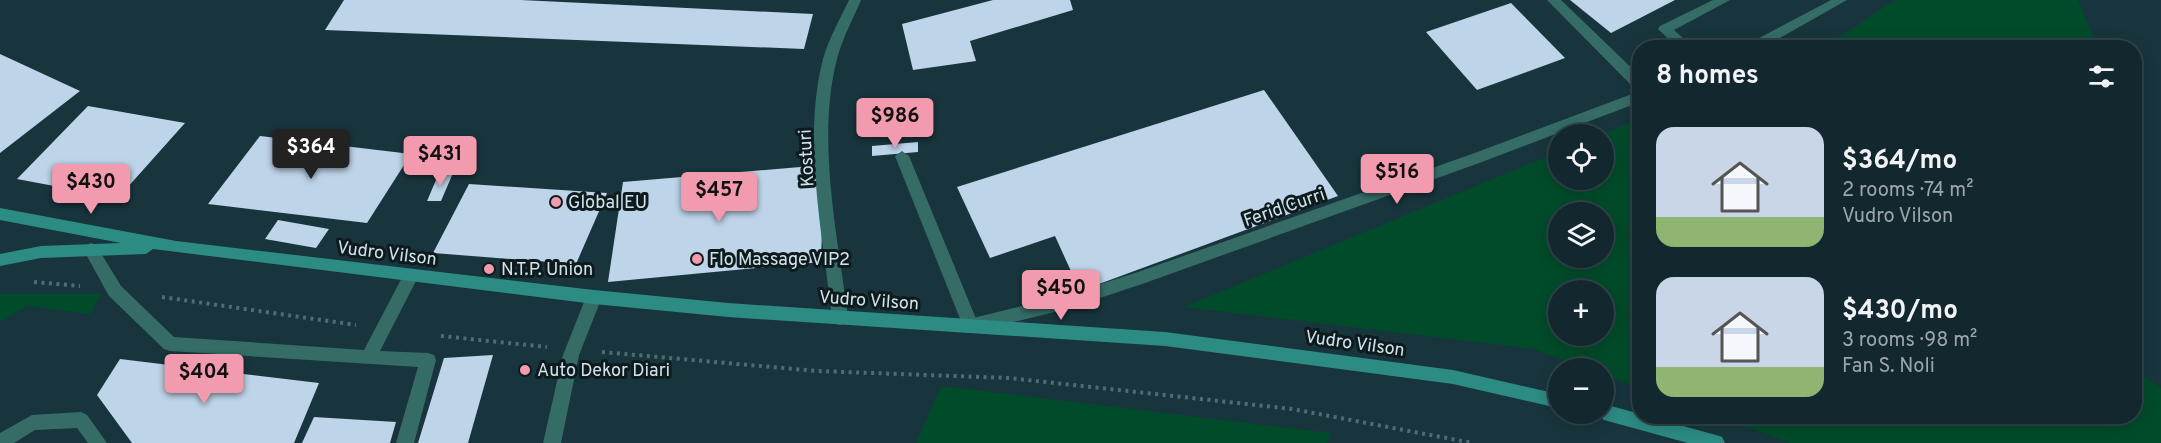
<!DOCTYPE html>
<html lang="en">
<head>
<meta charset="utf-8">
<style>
  :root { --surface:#12282e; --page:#1b3036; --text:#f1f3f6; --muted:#9ca6aa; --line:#31444a; --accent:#f29aae }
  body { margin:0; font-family:Overpass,sans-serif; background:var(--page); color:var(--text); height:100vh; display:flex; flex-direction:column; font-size:22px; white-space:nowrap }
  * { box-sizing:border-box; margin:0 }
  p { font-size:20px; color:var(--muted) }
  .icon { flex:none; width:33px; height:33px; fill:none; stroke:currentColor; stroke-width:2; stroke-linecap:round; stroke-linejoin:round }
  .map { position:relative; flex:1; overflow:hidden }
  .side { position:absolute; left:1632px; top:40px; width:510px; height:384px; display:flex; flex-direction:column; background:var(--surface); border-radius:24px; box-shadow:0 3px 15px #0003,0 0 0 2px var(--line) }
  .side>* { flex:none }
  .buttons { position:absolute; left:1548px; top:124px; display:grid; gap:12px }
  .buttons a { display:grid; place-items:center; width:66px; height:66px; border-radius:50%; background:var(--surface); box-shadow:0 3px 15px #0003,0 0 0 2px var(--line); font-size:30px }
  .price { position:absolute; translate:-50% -51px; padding:0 14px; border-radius:6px; background:var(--accent); color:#111; font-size:20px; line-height:39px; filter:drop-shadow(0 2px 3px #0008) }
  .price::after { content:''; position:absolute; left:50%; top:36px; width:18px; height:14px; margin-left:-9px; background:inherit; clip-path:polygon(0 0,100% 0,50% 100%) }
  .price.active { background:#222; color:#fff }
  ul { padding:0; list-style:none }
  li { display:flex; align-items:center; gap:18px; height:150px; padding:0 24px }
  li span { display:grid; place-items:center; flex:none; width:168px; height:120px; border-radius:18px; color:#555 }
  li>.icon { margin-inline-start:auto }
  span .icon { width:72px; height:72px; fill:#fffc; stroke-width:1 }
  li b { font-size:26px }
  h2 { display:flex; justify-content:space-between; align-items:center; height:72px; padding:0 24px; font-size:26px }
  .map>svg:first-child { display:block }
  .green { fill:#004b2a; fill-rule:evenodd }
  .building { fill:#bed4e9 }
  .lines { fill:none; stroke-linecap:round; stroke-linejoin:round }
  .path { stroke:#526b72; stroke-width:4; stroke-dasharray:3 4.5; stroke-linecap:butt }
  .service { fill:#356c66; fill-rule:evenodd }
  .minor { fill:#356c66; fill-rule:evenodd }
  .tertiary { fill:#356c66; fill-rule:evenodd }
  .secondary { fill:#2c8c84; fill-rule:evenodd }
  .poi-dot { fill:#f29aae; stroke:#0e1b1e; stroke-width:2 }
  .labels { text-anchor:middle; stroke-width:6; stroke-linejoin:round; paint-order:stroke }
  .street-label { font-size:18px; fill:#d2e3e8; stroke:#0e1b1e }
  .poi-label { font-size:18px; fill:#d2e3e8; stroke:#0e1b1e; text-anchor:start }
</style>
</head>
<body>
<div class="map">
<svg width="2161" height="443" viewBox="0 0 2161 443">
  <rect width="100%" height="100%" fill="#18353d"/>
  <path class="green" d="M1895 0H2078L2097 46 1810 48 1846 33Z
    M1639 119V388L1604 375V369H1587L1534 349 1184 307 1558 152V180H1604V135H1600ZM1558 213H1604V258H1558ZM1558 291H1604V336H1558Z
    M0 294H101L90 314 27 306 0 322Z
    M2135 370 2161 388V443H1790L1719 417H2134Z
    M941 386 1331 433 1327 443H916Z"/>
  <path class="building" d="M344 0H521L813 14 804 49 325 30Z
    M993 0H1070L1073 10 970 41 976 61 913 70 902 24Z
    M1570 0H1675L1611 33Z
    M1511 3 1565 58 1477 90 1426 32Z
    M0 54 80 91 0 153Z
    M1264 90 1338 196 1080 291 1055 236 990 258 957 187Z
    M88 106 185 123 118 198 17 179Z
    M260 136 411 154 367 223 208 204Z
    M918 142V152L872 156V146Z
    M824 165 821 262 608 282 623 182Z
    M439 173H453L441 201H427Z
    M469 184 607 193 576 264 433 253Z
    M278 220 329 229 316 248 265 239Z
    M493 355 468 443H418L444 358Z
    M120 359 319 383 294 443H132L97 395Z
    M314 417 396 422 390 443H302Z"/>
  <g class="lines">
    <path class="path" d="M34 282 80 286
      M162 297 356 325
      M441 336 547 347
      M602 352 817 371 1009 378 1292 409 1473 443"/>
    <path class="service" d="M1547 0H1561L1640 76V90L1635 89Z
      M1713 0H1730L1674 30 1694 48H1678L1658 29 1660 26Z
      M902 151 909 156 979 326 977 331 971 333 965 331 895 156Z
      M91 243 96 245 121 286 174 337 364 350 406 270 411 269 416 270 419 275 380 351 428 353 434 355 436 360 414 443H396L418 367 170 351 164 349 109 296 83 249 86 245Z
      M594 290 600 292 602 297 579 355 561 443H543L563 355 586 297 588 292Z
      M81 412 87 415 107 443H88L77 428 35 430 14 443H0V433L32 415Z"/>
    <path class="minor" d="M849 0H861C853 19 842 39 837 59 816 140 838 237 848 318L846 323 840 325 834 323 832 318C823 236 802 139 823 59 829 38 840 19 849 0Z"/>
    <path class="tertiary" d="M1831 0H1847L1762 48H1744L1746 45Z
      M1640 91V102L1482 162 1145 283 1067 309 973 332 967 330 965 325 967 320 973 318 1067 295 1138 272 1472 154Z"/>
    <path class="secondary" d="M0 208 176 241 594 290 728 303 1165 332 1453 370 1558 394V408L1453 384 1165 346 728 317 594 304 153 249 146 254 41 258 0 266V254L41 246 121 243 0 220Z
      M1604 404 1640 414V417H1650L1716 435 1722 437 1725 443H1688L1604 420 1597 414H1604Z"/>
  </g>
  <g class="poi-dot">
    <circle cx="556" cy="202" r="6"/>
    <circle cx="697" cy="259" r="6"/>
    <circle cx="489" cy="269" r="6"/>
    <circle cx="525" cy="370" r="6"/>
  </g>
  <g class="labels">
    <g class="street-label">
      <text transform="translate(806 158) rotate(-93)" y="6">Kosturi</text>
      <text transform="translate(1284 207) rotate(-19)" y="6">Ferid Curri</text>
      <text transform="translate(387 253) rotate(7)" y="6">Vudro Vilson</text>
      <text transform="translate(869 300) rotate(4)" y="6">Vudro Vilson</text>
      <text transform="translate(1355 343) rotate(8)" y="6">Vudro Vilson</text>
    </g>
    <g class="poi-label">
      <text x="568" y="208">Global EU</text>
      <text x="709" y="265">Flo Massage VIP2</text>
      <text x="501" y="275">N.T.P. Union</text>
      <text x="537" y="376">Auto Dekor Diari</text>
    </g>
  </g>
</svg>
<div class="buttons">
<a><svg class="icon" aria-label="locate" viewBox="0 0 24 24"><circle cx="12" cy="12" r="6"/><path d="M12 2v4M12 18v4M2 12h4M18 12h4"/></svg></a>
<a><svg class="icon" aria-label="layers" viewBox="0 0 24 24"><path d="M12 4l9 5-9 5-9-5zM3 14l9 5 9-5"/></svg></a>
<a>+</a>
<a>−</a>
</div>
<b class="price" style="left:895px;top:149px">$986</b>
<b class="price active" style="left:311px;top:180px">$364</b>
<b class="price" style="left:440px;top:187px">$431</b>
<b class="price" style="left:1397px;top:205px">$516</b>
<b class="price" style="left:91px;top:215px">$430</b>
<b class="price" style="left:719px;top:223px">$457</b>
<b class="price" style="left:1061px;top:321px">$450</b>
<b class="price" style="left:204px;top:405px">$404</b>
<section class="side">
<h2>8 homes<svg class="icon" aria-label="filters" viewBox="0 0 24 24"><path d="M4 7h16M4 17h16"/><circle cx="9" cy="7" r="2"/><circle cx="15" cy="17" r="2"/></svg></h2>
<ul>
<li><span style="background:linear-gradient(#c9d6e8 75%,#8fb573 0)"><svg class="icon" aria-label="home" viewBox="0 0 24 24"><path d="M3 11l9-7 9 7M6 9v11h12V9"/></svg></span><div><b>$364/mo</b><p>2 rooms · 74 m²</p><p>Vudro Vilson</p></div></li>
<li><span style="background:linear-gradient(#c9d6e8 75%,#8fb573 0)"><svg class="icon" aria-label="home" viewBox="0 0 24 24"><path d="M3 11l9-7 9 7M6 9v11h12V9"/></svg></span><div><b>$430/mo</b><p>3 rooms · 98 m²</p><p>Fan S. Noli</p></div></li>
</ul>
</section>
</div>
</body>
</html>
